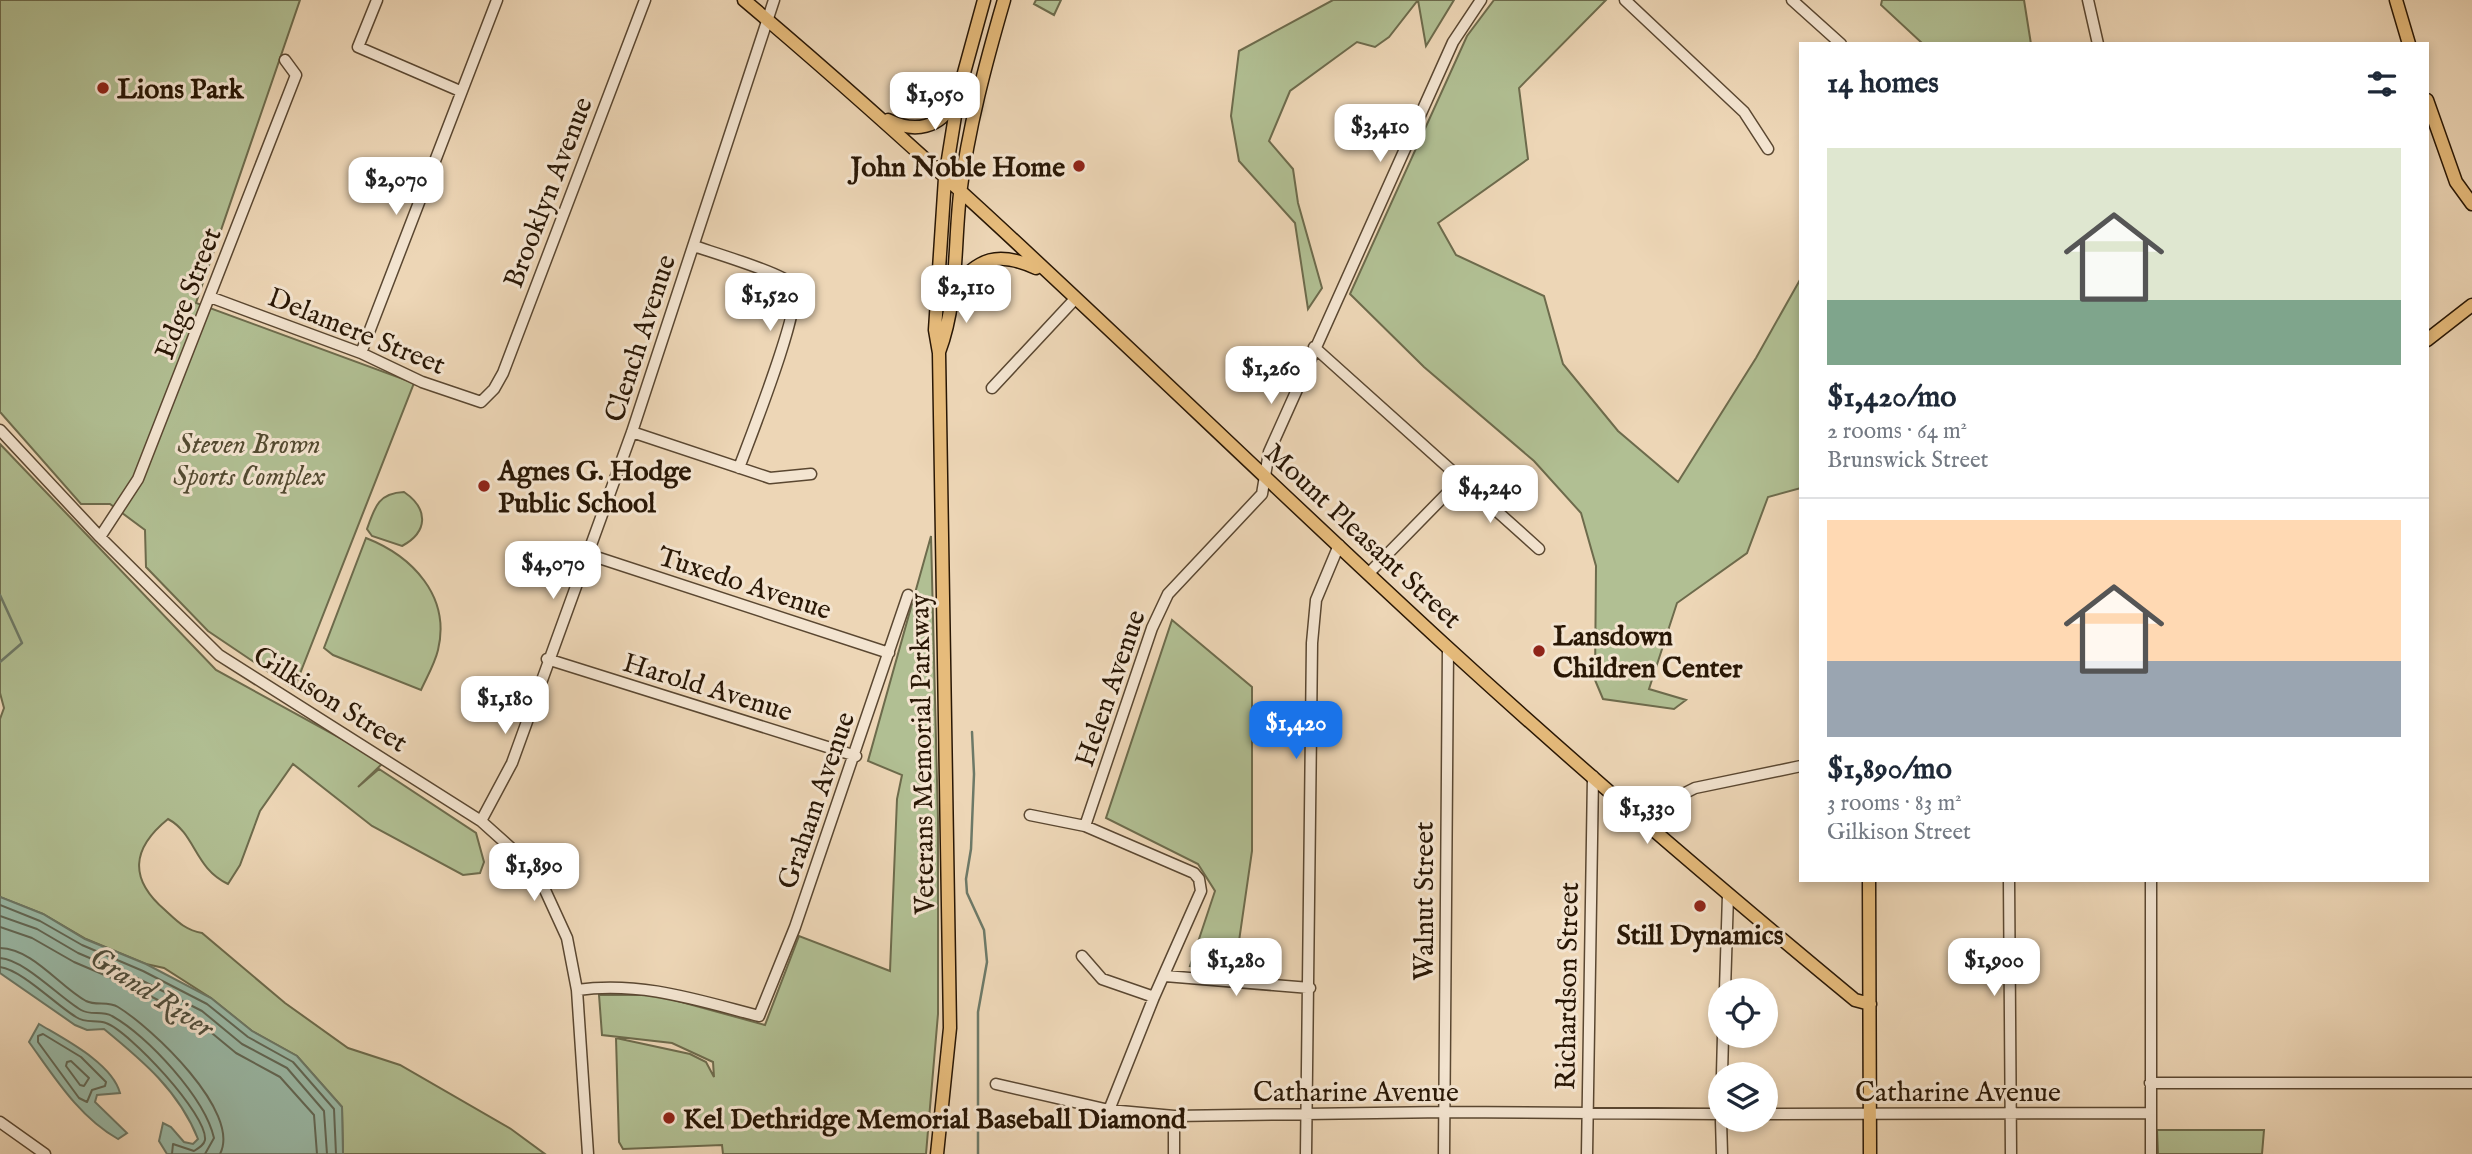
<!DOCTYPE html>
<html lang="en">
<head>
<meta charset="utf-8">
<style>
  :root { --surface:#fff; --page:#f6f6f7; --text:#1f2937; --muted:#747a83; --line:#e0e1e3; --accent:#1a73e8 }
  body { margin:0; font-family:"IM FELL English",serif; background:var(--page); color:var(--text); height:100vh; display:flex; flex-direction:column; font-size:26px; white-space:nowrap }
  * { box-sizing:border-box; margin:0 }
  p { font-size:23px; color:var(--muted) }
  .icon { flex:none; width:38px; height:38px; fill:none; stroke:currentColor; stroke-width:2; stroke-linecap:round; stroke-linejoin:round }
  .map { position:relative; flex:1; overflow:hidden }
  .details { position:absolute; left:1799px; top:42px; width:630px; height:840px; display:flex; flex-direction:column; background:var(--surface); border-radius:0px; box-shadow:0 4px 10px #0003 }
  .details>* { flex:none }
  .buttons { position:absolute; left:1708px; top:978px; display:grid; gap:14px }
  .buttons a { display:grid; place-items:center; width:70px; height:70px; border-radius:50%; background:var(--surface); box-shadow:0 4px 10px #0003; font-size:35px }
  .price { position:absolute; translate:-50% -60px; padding:0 16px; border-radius:14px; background:#fff; color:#222; font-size:23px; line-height:46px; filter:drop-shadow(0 2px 4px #0008) }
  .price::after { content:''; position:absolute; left:50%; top:42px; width:21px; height:16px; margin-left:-10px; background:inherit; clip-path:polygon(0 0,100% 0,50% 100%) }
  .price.current { background:var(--accent); color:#fff }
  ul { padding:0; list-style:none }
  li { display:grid; align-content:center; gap:14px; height:371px; padding:0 28px }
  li+li { border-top:2px solid var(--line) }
  li span { display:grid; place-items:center; height:217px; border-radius:0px; color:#555 }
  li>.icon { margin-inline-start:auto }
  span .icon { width:126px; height:126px; fill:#fffc; stroke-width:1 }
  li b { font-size:30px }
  h2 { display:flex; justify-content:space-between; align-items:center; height:84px; padding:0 28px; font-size:30px }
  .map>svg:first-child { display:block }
  .green { fill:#b1bf93; stroke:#6d6b4c; stroke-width:2 }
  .water { fill:#9abaa8; stroke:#6d7967; stroke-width:2 }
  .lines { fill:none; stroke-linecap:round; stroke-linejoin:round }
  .shore { stroke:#626856; stroke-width:2 }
  .stream { stroke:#6d7967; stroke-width:2.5 }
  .minor-casing { stroke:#5a4731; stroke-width:13 }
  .major-casing { stroke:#291705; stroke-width:15 }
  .minor { stroke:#f3e4d0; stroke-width:10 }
  .major { stroke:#e6bb7b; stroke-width:12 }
  .poi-dot { fill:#8f2418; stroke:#f3e4d0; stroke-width:2.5 }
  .labels { text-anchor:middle; stroke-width:6; stroke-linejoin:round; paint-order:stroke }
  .poi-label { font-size:28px; font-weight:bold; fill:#291705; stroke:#f3e4d0; text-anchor:start }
  .street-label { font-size:28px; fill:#291705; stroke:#f3e4d0 }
  .park-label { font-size:28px; font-style:italic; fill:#524930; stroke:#f3e4d0 }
  .water-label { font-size:30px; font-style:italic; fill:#51503e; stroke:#f3e4d0 }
</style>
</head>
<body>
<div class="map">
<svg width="2472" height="1154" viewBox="0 0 2472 1154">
  <rect width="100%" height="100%" fill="#edd6b6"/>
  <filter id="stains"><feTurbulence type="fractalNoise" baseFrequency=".00286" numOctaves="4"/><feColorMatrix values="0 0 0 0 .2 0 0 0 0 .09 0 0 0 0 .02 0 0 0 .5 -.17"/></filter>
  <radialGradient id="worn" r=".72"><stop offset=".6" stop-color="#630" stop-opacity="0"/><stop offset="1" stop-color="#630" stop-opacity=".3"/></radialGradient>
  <path class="green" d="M0 0H300L196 303 414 383 294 689 208 631 146 567 145 530 110 504H81L0 412Z
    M1036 0H1061L1054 15 1034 4Z
    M1333 0H1454L1426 46 1418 0 1389 37 1375 47 1357 42 1290 91 1269 141 1293 169 1298 203 1322 288 1308 309 1295 223 1239 161 1231 116 1239 51Z
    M1494 0H1606L1519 88 1528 159 1438 223 1456 255 1544 296 1563 364 1618 431 1678 482 1756 358 1801 278V488L1768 497 1747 553 1677 603 1649 689 1686 700 1674 709 1603 699 1595 680 1596 566 1581 513 1534 461 1424 367 1350 294 1467 36Z
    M1882 0H2024L2031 44H1923L1881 5Z
    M0 444 216 670 384 762 358 787 379 769 476 833 484 862 480 873 463 875 372 826 293 764 260 811 240 865 228 884C194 868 196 834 168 819 131 849 129 879 165 910 177 921 185 930 202 933L285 1003 348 1048 400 1065 511 1129 545 1154H343L342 1107 297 1056 252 1031 211 998 164 968 146 964 86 939 43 914 0 897V719L4 708 0 693Z
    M404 492C429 509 428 532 402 546L372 536 367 529C375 506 379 493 404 492Z
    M931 536 938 821V1014L926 1154H723L722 1145 623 1149 619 1142 616 1038 690 1054 706 1062 714 1077 713 1062 672 1043 602 1035 599 995H656L765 1025 799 936 890 971 897 799 902 775 868 761Z
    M366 538C412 556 451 596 438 650 435 663 427 677 421 690L333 655 324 648Z
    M1172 620 1252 687V851L1235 969 1190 966 1215 891 1198 864 1106 818Z
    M2157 1130H2264L2262 1154H2158Z"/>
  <path class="water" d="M0 897 43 914 85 939 146 964 211 998 252 1031 297 1056 342 1107 343 1154H167L159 1141 163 1123 171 1127 184 1142 193 1144 198 1139C179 1091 143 1061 104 1029L87 1030 75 1025 0 973Z
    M39 1024C64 1039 112 1063 120 1093L97 1095 95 1102 127 1133 118 1139C79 1117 55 1078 29 1042Z"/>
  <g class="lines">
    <path class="shore" d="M0 905 40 921 82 945 143 971 207 1004 248 1037 293 1062 334 1109 336 1154
      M0 916 37 929 78 953 139 979 202 1011 242 1044 287 1068 324 1111 327 1154
      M0 927 32 938 74 962 135 988 196 1020 236 1053 280 1077 314 1115 317 1154
      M0 948C33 949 59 986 86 1001 96 1006 108 1001 118 1007 151 1027 242 1112 220 1154
      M0 958C25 960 59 997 81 1010 91 1016 102 1010 112 1016 147 1035 205 1098 214 1138L205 1154
      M0 967C22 970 56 1005 76 1017 86 1024 96 1019 106 1023 129 1031 208 1115 205 1140 204 1145 199 1148 194 1151L173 1144 172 1154
      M43 1034 81 1057 106 1082 105 1086 92 1090 87 1102 79 1098 38 1042V1036Z
      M71 1061 89 1078 84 1086 80 1085 66 1066 67 1062Z"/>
    <path class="stream" d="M0 595 22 643 0 662
      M972 732 974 774 971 849 966 879 967 893 984 930 987 962 978 1012V1154"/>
    <g class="minor-casing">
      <path id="minor" d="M377 0 358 47 460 91
        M1625 0 1744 112 1768 149
        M1792 0 1841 44
        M2088 0 2098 44
        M694 246C711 252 785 274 793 285 805 301 748 443 739 468
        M210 297 361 353 422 382 481 402 494 389 503 373 645 0
        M1314 347 1539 549
        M361 353 497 0
        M992 388 1075 299
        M0 430 100 537 219 655 481 821 520 856 545 890 567 938 577 990 588 1154
        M632 432 770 478 811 474
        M100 537 138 479 296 75 285 60
        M587 554 889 653
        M1369 573 1462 478
        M547 659 856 756
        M1030 815 1085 826 1194 873 1199 879 1201 891 1154 997 1109 1110
        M1639 816 1695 788 1801 766
        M481 821 512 763 632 432 774 0
        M1085 826 1152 628 1168 594 1262 494 1269 452 1453 42 1481 0
        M2009 880 2011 1154
        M2151 880V1154
        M1082 956 1102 979 1154 997
        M1165 976 1310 988
        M577 990C641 981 697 1000 759 1016L795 927 908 595
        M1725 990 1728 895
        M1722 1074 1723 1036
        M2150 1083H2472
        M996 1084 1109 1110 1174 1116 1445 1112 1720 1114
        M1766 1114 2151 1113
        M1721 1120 1722 1154
        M0 1122 45 1154
        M1174 1154V1116
        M1306 1154 1312 643 1316 600 1339 545
        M1444 1154 1448 648
        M1587 1154 1593 776"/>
    </g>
    <g class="major-casing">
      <path id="major" d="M744 0C987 205 1212 431 1446 646 1579 768 1716 885 1855 1000L1870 1004
        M2396 0 2409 44
        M2427 100 2456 182 2472 204
        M888 120C914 133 941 129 954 100
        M952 288C981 259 996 250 1036 268
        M2427 340 2472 305
        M939 352C958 302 954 247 960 194 968 129 986 62 1004 0
        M1869 880 1870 1154
        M937 1154 950 1028 939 353 935 330 945 178 959 91 984 0"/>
    </g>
    <use href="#minor" class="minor"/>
    <use href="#major" class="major"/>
  </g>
  <g class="poi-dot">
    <circle cx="103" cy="88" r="7"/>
    <circle cx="1079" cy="166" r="7"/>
    <circle cx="484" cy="486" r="7"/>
    <circle cx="1539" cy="651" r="7"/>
    <circle cx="1700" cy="906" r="7"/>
    <circle cx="669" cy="1118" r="7"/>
  </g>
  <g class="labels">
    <g class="poi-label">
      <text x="117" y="98">Lions Park</text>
      <text x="1065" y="176" text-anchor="end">John Noble Home</text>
      <text x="498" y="480">Agnes G. Hodge<tspan x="498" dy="32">Public School</tspan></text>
      <text x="1553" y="645">Lansdown<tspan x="1553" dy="32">Children Center</tspan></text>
      <text x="1700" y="944" text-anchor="middle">Still Dynamics</text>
      <text x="683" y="1128">Kel Dethridge Memorial Baseball Diamond</text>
    </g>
    <g class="street-label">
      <text transform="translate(547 192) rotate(-69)" y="10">Brooklyn Avenue</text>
      <text transform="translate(187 293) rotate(-69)" y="10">Edge Street</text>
      <text transform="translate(357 330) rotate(22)" y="10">Delamere Street</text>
      <text transform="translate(639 338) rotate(-72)" y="10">Clench Avenue</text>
      <text transform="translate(1364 535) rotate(43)" y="10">Mount Pleasant Street</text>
      <text transform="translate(745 582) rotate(18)" y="10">Tuxedo Avenue</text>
      <text transform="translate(708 686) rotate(17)" y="10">Harold Avenue</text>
      <text transform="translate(1109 688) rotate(-71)" y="10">Helen Avenue</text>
      <text transform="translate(331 698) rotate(32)" y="10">Gilkison Street</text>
      <text transform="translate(921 754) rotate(-91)" y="10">Veterans Memorial Parkway</text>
      <text transform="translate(815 800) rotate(-71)" y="10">Graham Avenue</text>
      <text transform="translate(1423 901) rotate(-90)" y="10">Walnut Street</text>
      <text transform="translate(1566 986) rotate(-89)" y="10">Richardson Street</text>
      <text x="1356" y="1101">Catharine Avenue</text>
      <text x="1958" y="1101">Catharine Avenue</text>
    </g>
    <g class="park-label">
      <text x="249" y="453">Steven Brown<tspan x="249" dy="32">Sports Complex</tspan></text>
    </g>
    <g class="water-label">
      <text transform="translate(152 992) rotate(33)" y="10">Grand River</text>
    </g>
  </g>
  <rect width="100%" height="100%" filter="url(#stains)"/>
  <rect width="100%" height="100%" fill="url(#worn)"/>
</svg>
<div class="buttons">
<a><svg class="icon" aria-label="locate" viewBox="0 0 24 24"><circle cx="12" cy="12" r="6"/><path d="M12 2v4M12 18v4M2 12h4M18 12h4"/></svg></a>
<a><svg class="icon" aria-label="layers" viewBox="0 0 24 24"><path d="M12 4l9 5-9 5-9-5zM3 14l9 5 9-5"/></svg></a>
</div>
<b class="price" style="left:935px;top:132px">$1,050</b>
<b class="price" style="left:1380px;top:164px">$3,410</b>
<b class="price" style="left:396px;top:217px">$2,070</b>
<b class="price" style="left:966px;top:325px">$2,110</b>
<b class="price" style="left:770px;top:333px">$1,520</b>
<b class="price" style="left:1271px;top:406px">$1,260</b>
<b class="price" style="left:1490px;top:525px">$4,240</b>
<b class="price" style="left:553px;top:601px">$4,070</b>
<b class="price" style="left:505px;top:736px">$1,180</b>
<b class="price current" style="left:1296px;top:761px">$1,420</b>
<b class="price" style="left:1647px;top:846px">$1,330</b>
<b class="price" style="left:534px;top:903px">$1,890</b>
<b class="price" style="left:1236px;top:998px">$1,280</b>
<b class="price" style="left:1994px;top:998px">$1,900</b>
<section class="details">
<h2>14 homes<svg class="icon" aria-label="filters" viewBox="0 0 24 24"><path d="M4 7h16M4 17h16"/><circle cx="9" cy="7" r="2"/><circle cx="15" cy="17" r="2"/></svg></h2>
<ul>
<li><span style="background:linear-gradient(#dfe7d0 70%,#7fa58c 0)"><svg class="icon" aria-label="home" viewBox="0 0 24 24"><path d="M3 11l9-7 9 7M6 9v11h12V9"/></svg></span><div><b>$1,420/mo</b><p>2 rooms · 64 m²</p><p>Brunswick Street</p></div></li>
<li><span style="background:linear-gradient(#ffd9b3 65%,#9aa5b1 0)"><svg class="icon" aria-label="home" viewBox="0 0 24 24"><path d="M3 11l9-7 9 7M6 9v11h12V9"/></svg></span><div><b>$1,890/mo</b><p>3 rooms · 83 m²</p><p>Gilkison Street</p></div></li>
</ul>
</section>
</div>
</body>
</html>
